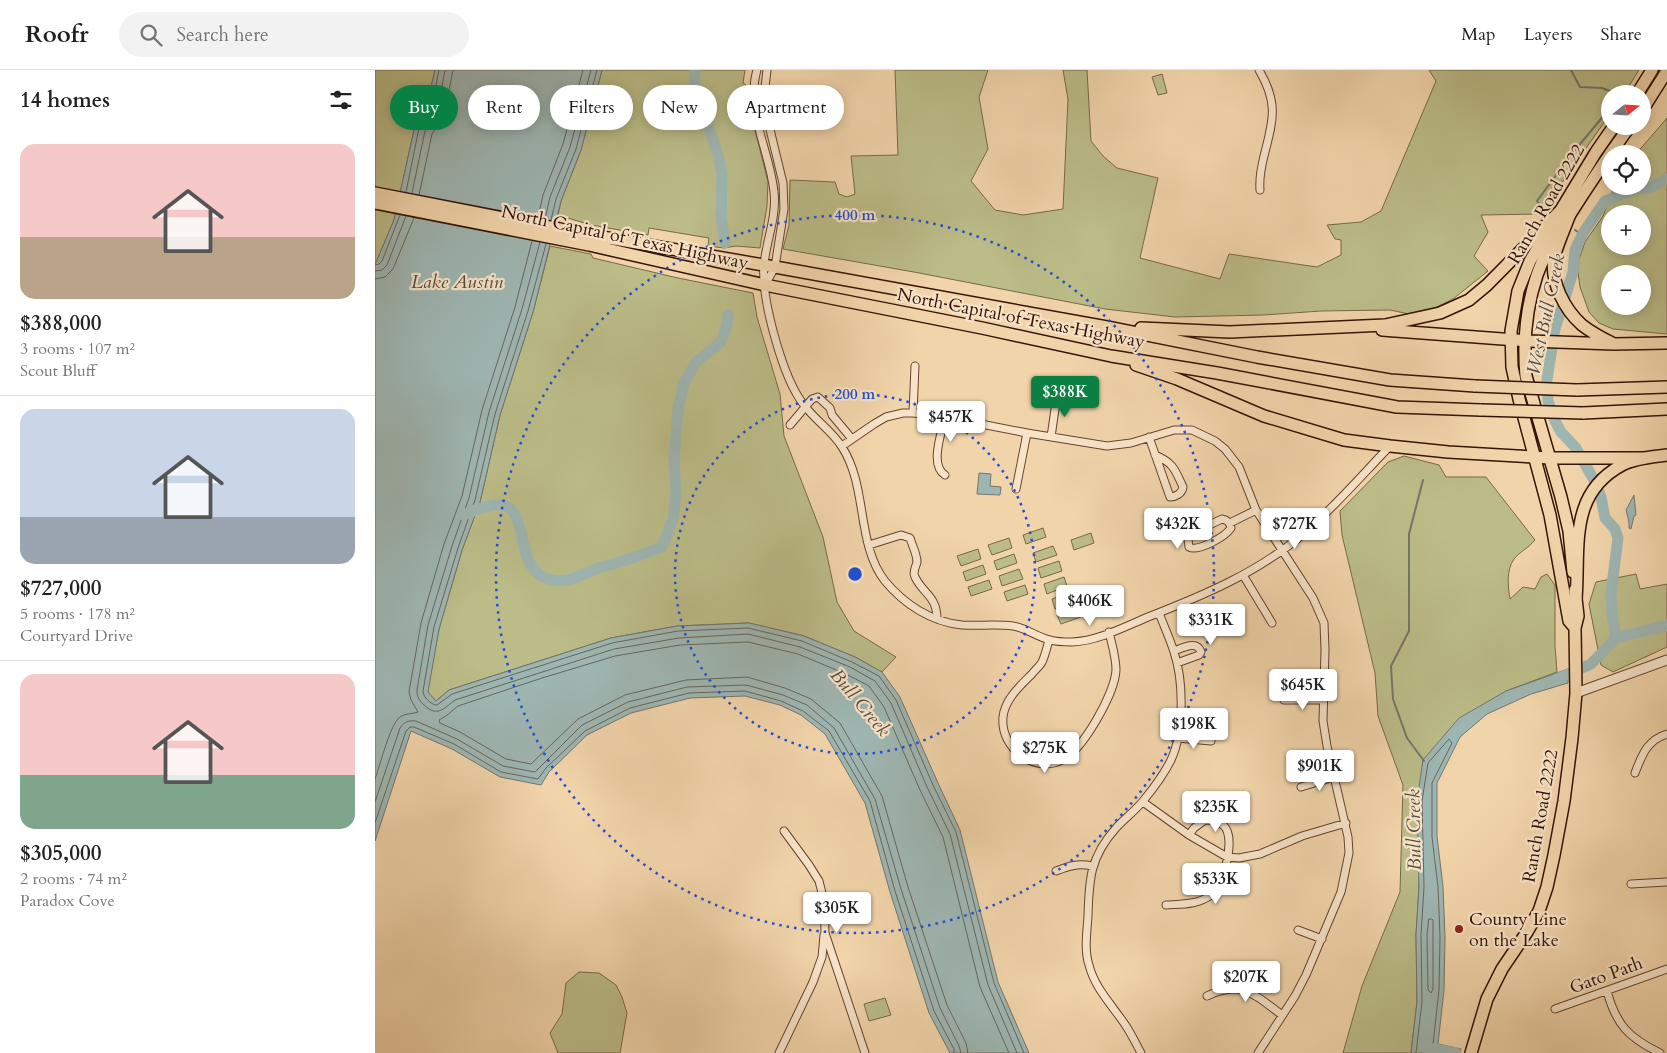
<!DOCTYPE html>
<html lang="en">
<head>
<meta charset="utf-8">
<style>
  :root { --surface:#fff; --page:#f2f2f2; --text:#202124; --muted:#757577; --line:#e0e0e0; --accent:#0b8043 }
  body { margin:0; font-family:Cardo,serif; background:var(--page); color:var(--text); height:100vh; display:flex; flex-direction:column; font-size:19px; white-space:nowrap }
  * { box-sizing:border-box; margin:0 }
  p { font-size:16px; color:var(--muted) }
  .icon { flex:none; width:28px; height:28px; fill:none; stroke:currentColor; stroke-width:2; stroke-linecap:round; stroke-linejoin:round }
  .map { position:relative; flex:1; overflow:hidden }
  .sheet { display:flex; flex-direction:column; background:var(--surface); width:375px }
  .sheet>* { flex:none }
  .banner { position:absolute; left:15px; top:15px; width:475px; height:45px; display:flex; gap:10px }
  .needle { width:32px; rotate:72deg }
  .tools { position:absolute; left:1226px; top:15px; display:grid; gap:10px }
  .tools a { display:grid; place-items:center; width:50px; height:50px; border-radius:50%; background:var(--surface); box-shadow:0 2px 12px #0003; font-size:25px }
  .price { position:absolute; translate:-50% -42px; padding:0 11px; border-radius:5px; background:#fff; color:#222; font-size:16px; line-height:32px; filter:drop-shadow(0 1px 2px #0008) }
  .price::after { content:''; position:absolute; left:50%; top:30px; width:15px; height:11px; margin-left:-8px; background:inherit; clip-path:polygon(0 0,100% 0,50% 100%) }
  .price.selected { background:var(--accent); color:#fff }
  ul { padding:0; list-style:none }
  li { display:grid; align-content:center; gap:10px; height:265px; padding:0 20px }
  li+li { border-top:1px solid var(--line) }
  li span { display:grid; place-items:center; height:155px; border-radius:15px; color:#555 }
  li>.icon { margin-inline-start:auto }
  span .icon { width:90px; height:90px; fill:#fffc; stroke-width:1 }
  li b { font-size:21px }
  h2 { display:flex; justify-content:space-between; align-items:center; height:60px; padding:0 20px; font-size:21px }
  .tag { padding:0 18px; border-radius:22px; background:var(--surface); box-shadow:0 2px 12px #0003; font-size:18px; line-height:45px }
  .tag.selected { background:var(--accent); color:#fff }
  header { display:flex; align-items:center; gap:30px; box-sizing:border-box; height:70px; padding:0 25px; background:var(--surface); border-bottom:1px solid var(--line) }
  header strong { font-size:24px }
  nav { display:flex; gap:28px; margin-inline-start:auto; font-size:18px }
  .search { width:350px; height:45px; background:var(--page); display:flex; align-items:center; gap:12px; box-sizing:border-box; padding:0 18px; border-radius:28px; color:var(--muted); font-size:19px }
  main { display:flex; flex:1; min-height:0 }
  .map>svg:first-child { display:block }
  .green { fill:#bbbc88; stroke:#786847; fill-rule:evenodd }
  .water { fill:#9eb6b2; stroke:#74756d }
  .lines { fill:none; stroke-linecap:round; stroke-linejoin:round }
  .shore { stroke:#69655c; stroke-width:1 }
  .stream { stroke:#74756d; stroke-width:2 }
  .river { stroke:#9eb6b2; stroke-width:11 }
  .minor-casing { stroke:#64442f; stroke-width:9 }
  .tertiary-casing { stroke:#64442f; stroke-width:11 }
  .primary-casing { stroke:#341406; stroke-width:14 }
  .trunk-casing { stroke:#341406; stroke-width:14 }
  .minor { stroke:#f7e3c8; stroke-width:7 }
  .tertiary { stroke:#f7e3c8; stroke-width:9 }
  .primary { stroke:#f2d4aa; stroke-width:11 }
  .trunk { stroke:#f2d4aa; stroke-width:11 }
  .trunk-bridge-casing { stroke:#341406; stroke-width:14; stroke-linecap:butt }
  .trunk-bridge { stroke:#f2d4aa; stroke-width:11 }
  .ring { fill:none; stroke:#1d4ed8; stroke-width:2.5; stroke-dasharray:2.5 5 }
  .poi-dot { fill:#8f2418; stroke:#f7e3c8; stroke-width:2 }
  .labels { text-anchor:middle; stroke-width:4.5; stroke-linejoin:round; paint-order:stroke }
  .street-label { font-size:18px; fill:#341406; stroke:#f7e3c8 }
  .poi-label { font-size:18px; fill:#341406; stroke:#f7e3c8; text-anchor:start }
  .water-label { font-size:19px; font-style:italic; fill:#594d42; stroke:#f7e3c8 }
  .centre { fill:#1d4ed8; stroke:#f7e3c8; stroke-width:2.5 }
  .ring-label { font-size:15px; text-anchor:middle; font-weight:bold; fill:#1d4ed8; stroke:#f7e3c8; stroke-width:4.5; stroke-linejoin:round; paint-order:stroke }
</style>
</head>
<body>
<header>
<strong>Roofr</strong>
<div class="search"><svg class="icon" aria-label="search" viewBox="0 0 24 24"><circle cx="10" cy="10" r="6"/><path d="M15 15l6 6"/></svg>Search here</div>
<nav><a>Map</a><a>Layers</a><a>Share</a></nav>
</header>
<main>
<section class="sheet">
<h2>14 homes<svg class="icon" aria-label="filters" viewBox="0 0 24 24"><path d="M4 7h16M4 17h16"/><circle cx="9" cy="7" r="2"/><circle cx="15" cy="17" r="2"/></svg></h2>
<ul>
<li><span style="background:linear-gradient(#f6c9c9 60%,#b9a48a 0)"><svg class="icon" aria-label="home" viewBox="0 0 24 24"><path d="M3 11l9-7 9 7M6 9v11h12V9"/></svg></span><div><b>$388,000</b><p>3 rooms · 107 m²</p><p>Scout Bluff</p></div></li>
<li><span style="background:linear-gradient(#c9d6e8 70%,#9aa5b1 0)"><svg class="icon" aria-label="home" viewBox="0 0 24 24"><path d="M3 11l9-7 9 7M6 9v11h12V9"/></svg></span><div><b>$727,000</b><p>5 rooms · 178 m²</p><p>Courtyard Drive</p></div></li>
<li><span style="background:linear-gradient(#f6c9c9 65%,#7fa58c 0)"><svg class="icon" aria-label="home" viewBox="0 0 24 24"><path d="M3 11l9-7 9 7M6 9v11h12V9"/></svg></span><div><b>$305,000</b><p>2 rooms · 74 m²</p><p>Paradox Cove</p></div></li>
</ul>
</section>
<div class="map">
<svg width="1292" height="983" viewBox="0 0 1292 983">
  <rect width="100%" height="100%" fill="#f2d4aa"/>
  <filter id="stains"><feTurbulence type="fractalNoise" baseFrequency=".004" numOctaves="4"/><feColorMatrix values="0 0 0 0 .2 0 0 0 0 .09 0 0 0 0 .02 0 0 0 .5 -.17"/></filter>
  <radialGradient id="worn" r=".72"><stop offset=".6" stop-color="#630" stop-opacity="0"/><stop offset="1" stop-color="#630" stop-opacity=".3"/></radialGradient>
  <path class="green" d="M0 0H60L51 39 40 56 19 150 0 195Z
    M227 0H370L368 13 371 15V24L393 112 392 136 385 178 361 176 349 178 333 176 334 168 274 158 273 165 216 155 183 145 186 131 206 80Z
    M520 0H613L604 27 613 79 596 111 620 140 648 145 688 139 693 29 688 0H712L716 71 728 86 742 98 783 108 765 188 845 209 854 184 942 197 966 185V170L960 169 952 155 986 152 1006 141 1061 11 1054 0H1264L1249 24H1235V44L1165 144 1106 145 1113 162 1099 186 1113 201 1078 229 1062 237 1034 244 1015 240 946 241 889 245 800 247 730 239 539 202 408 179 414 155 415 110 460 112 464 124 472 127 480 124 476 86 523 85Z
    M787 4 792 23 783 25 777 7Z
    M1292 48V264L1238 259 1224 253 1214 242 1205 217 1202 195 1210 172 1228 146 1239 116H1268V84H1261ZM1235 144H1268V176H1235ZM1235 204H1268V236H1235Z
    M175 176 216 184 218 188 303 208 378 223 382 247 405 324 409 366 448 467 462 532 479 561 521 587 507 602 480 587 429 566 374 553 302 556 236 568 74 620 61 631 52 622 64 559 87 480 105 432 125 345 158 242Z
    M1029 386 1064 395 1071 407H1111L1160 470C1154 478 1144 482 1139 489 1131 500 1133 517 1135 529L1148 517 1160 519 1166 507 1172 504 1180 515V576L1182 602 1131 621 1048 690 1044 816 1041 865 1042 932 1036 983H968L987 916 1025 822 1028 715 1003 646 1000 603 967 465 965 441 1013 392Z
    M668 458 671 467 651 474 648 465Z
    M716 463 719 473 699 480 696 470Z
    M634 468 637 478 617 485 613 475Z
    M678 476 682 485 661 492 658 483Z
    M603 479 606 489 586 496 582 486Z
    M639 484 642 493 622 500 619 491Z
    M684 491 687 501 666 508 663 498Z
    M608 495 611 504 591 511 588 502Z
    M644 499 648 509 627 516 624 506Z
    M1261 504 1265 519 1292 514V577L1238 602 1226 595 1214 534 1221 512Z
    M689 507 692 516 672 524 669 514Z
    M614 510 617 519 596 526 593 517Z
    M650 515 653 524 632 531 629 522Z
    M697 522 700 532 680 539 677 529Z
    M703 538 706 547 686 554 682 545Z
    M204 902 224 903 241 915 247 927 252 943 245 983H183L175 963 187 944 191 913Z
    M510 928 516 945 494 951 489 934Z
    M1063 974 1086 979 1085 983H1062Z"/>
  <path class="water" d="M60 0H227L206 80 186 131 158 242 125 345 105 432 87 480 64 559 53 622 61 631 74 620 236 568 302 556 374 553 429 566 480 587 507 602 525 627 563 713 585 760 623 912 654 983H575L554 943 515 822 490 733 450 664 426 645 405 635 370 626 315 628 256 643 212 665 174 702 166 715 125 707 77 679 36 661 0 771V195L19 150 40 56 51 39Z
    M604 403 616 404 615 416 626 417 625 425 602 424Z
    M1259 425 1261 445 1259 446 1256 459 1254 458V452L1251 440Z
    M1193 599V613L1156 624 1112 644 1085 667 1062 713V766L1068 817 1070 867 1069 920 1062 983H1036L1042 932 1041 865 1044 816 1042 731 1048 690 1084 648 1131 621Z"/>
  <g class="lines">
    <path class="shore" d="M31 122 44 58 56 40 64 0
      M37 123 50 61 62 42 70 0
      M44 125 57 64 69 45 78 0
      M163 148 168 125 188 74 208 0
      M170 149 175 127 195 77 216 0
      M176 150 181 129 201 79 222 0
      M165 172 147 239 114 342 94 428 77 476 53 555 42 620C42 627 44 630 48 634 62 648 68 639 80 630L239 579 304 568 373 564 425 577 475 597 500 611 516 633 552 717 575 764 613 915 642 983
      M171 174 153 241 120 344 100 430 83 478 59 557 48 621C48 627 56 635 62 635L77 624 237 573 303 561 373 558 427 571 477 592 504 606 521 630 558 715 581 762 619 913 649 983
      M0 195 4 194 7 191 25 145
      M0 201 7 200 12 195 31 146
      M0 209 10 207 18 199 39 148
      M0 709C5 696 15 654 25 647 31 643 38 644 43 642L36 630 34 622 46 553 69 474 87 426 107 340 140 237 157 171
      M0 732 25 658C29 652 34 650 41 651L82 669 128 696 160 702 207 655 253 632 312 617 371 615 408 625 432 635 459 658 500 729 526 819 565 938 584 976 586 983
      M0 753 31 661 35 657H39L79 674 126 702 163 709 171 698 210 661 255 638 314 623 370 621 406 631 428 641 454 661 495 731 520 821 559 941 579 979V983
      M1054 849H1057L1058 850V919L1056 923 1053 920 1052 866Z
      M593 983 591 973 572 935 533 817 507 726 465 653 436 629 410 618 372 607 311 610 250 625 203 649 156 694 131 689 85 662 65 653 64 650 71 646 83 636 167 608 240 586 305 575 373 572 423 584 471 604 494 616 509 637 545 720 568 767 605 917 634 983
      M1041 983 1047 932 1046 865 1049 817 1047 731 1053 693 1074 669 1077 673 1057 713V767L1063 817 1065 867 1064 920 1057 983"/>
    <path class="stream" d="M1196 0 1205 17 1227 18 1242 24
      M1166 136 1162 131 1196 85 1235 38
      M1200 160 1207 165
      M1048 410 1034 464V561L1016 596 1018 629 1032 668 1049 691"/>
    <path class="river" d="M320 0V19L343 85 347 104 346 147 350 173
      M88 445C99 441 116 433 128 435 156 442 137 502 177 510 193 514 207 504 221 499 231 495 241 494 251 490 263 486 275 481 287 477L298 449 301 424 299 389 303 339 309 313 321 292 346 272 352 255 353 245
      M1241 568 1237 544 1236 523 1243 468 1240 459 1230 448 1226 427 1220 412 1201 378 1186 362 1180 351 1173 331 1172 310 1180 259 1198 202 1200 180 1208 163 1230 131 1263 118H1274L1292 109
      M1180 610 1216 594 1241 568 1292 555
      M1049 977 1081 983"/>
    <g class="minor-casing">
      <path id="minor" d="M382 0C370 41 395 81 399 122 402 147 391 171 389 195 386 229 408 309 429 335 440 350 457 361 467 377 493 417 481 474 510 511 529 534 556 552 587 555 604 556 621 554 638 556 651 558 662 567 675 570 682 572 690 572 697 572 723 571 749 557 773 547 827 526 882 503 927 465 959 438 986 406 1015 376
        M884 0C904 34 898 50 889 86 886 98 884 108 885 120
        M390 215 400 197 409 139 408 113 391 43 389 25 392 0
        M538 343 540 296
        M415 355 437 329 443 327 455 338 457 345 477 369
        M676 367 682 325
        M774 367 795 427C800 427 807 424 808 417 800 400 799 393 780 385
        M467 376 499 354 511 347 528 343H538L570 347 652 363 732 376 756 373 799 360H817L840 371 850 379 864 397 881 440 938 528 949 553 950 580 948 651 952 676 973 767 974 783 966 822 931 905 920 926 883 983
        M570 405C554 395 567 362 570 347
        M641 419 652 363
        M847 449C852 450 855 452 856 458 850 467 823 482 814 477L813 469 815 464Z
        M855 453 881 440
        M494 475 526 465 535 468C537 475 542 484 542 492 541 497 537 502 540 507 548 524 562 526 562 549
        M868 505 897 553
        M674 570C672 577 670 586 667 592 665 596 660 600 657 604 645 616 630 629 628 647 625 678 659 704 687 690 708 680 740 623 741 600 741 587 737 575 734 562
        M799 581C808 578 822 570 826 582L824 585 802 593
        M909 630H948
        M803 668 836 671
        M1260 703C1267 685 1272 670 1292 664
        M926 717 959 707
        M768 732 814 765 852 787 864 788 885 784 927 766 971 753
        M409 761 434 795 444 811 449 831 450 863 490 983
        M681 801C694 796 703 793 717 796
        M1256 814 1292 812
        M791 835C806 834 823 835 836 825 849 815 861 768 849 756 844 751 837 750 830 750L819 758 814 765
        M923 860 947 869
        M1232 921C1241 955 1254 968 1285 983
        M832 926C866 909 880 925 907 945
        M1180 939 1292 899
        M404 983 438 912 447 887 449 865
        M766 983C761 974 757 965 751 956 738 936 720 919 714 895 709 880 712 862 713 846 714 809 715 787 741 758 749 749 760 741 768 731 778 719 789 704 796 690 809 662 809 612 799 582 795 569 789 556 784 543"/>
    </g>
    <g class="tertiary-casing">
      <path id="tertiary" d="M1201 623 1292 590"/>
    </g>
    <g class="primary-casing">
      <path id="primary" d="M1262 24 1277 0
        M1268 39 1292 1
        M1235 84 1255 56
        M1198 502 1194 461 1186 427 1151 306C1148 272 1151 238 1162 205 1169 185 1180 168 1191 151 1205 128 1220 106 1235 84
        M1200 558 1194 551 1175 445 1144 329 1137 297 1136 261 1143 221 1155 191 1221 82 1239 56
        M1096 983 1112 929 1127 899 1152 862 1164 841 1172 817 1179 785 1189 731 1197 668 1201 623 1200 558 1203 546 1200 520"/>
    </g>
    <g class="trunk-casing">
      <path id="trunk" d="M0 123 216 165 400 197 732 257 882 287 1015 310 1100 316
        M0 133 214 175 390 215 607 258 736 286 842 303 1022 337 1106 340
        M1195 144C1190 158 1182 175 1179 188 1175 212 1190 240 1207 255 1216 262 1227 268 1237 273
        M766 258 855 262 1010 255 1065 243 1094 230 1112 215 1184 142
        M1007 260 1154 271 1239 274 1292 273
        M761 295 802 309 889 346 969 370 1015 376 1073 382 1175 388H1268
        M1202 320 1292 317
        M1208 343 1292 339
        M1201 529C1205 477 1193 424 1247 395 1260 388 1278 387 1292 385"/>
    </g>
    <use href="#minor" class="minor"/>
    <use href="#tertiary" class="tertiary"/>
    <use href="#primary" class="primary"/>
    <use href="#trunk" class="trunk"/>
    <g class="trunk-bridge-casing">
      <path id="trunk-bridge" d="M1100 316 1202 320
        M1106 340 1208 343"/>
    </g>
    <use href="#trunk-bridge" class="trunk-bridge"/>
  </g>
  <g class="ring">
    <circle cx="480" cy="504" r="180"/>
    <circle cx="480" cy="504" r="359"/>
  </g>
  <circle class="poi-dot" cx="1084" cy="859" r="5"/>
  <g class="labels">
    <g class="street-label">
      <text transform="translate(1171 134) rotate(-60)" y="6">Ranch Road 2222</text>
      <text transform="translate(250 167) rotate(12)" y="6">North Capital of Texas Highway</text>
      <text transform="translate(646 248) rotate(11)" y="6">North Capital of Texas Highway</text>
      <text transform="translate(1165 746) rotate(-80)" y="6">Ranch Road 2222</text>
      <text transform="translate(1231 905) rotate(-20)" y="6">Gato Path</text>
    </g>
    <g class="poi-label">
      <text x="1094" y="855">County Line<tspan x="1094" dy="21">on the Lake</tspan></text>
    </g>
    <g class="water-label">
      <text x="82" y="218">Lake Austin</text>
      <text transform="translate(1170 244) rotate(-78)" y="7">West Bull Creek</text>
      <text transform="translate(486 632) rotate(50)" y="7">Bull Creek</text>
      <text transform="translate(1038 760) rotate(-91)" y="7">Bull Creek</text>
    </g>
  </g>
  <circle cx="480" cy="504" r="8" class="centre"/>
  <g class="ring-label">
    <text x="480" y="150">400 m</text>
    <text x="480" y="329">200 m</text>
  </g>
  <rect width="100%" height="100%" filter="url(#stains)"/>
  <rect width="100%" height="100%" fill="url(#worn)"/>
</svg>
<div class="tools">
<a><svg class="needle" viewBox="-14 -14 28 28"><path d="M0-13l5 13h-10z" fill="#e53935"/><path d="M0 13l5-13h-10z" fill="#757577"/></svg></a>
<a><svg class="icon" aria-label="locate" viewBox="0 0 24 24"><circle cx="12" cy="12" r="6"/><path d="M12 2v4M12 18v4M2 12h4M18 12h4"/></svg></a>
<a>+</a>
<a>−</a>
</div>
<b class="price selected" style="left:690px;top:348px">$388K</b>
<b class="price" style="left:576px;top:373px">$457K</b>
<b class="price" style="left:803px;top:480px">$432K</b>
<b class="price" style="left:920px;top:480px">$727K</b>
<b class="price" style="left:715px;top:557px">$406K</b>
<b class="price" style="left:836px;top:576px">$331K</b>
<b class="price" style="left:928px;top:641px">$645K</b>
<b class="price" style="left:819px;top:680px">$198K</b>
<b class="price" style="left:670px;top:704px">$275K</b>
<b class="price" style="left:945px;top:722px">$901K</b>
<b class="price" style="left:841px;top:763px">$235K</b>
<b class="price" style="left:841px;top:835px">$533K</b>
<b class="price" style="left:462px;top:864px">$305K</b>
<b class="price" style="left:871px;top:933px">$207K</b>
<div class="banner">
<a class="tag selected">Buy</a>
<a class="tag">Rent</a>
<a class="tag">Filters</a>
<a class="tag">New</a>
<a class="tag">Apartment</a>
</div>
</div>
</main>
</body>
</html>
